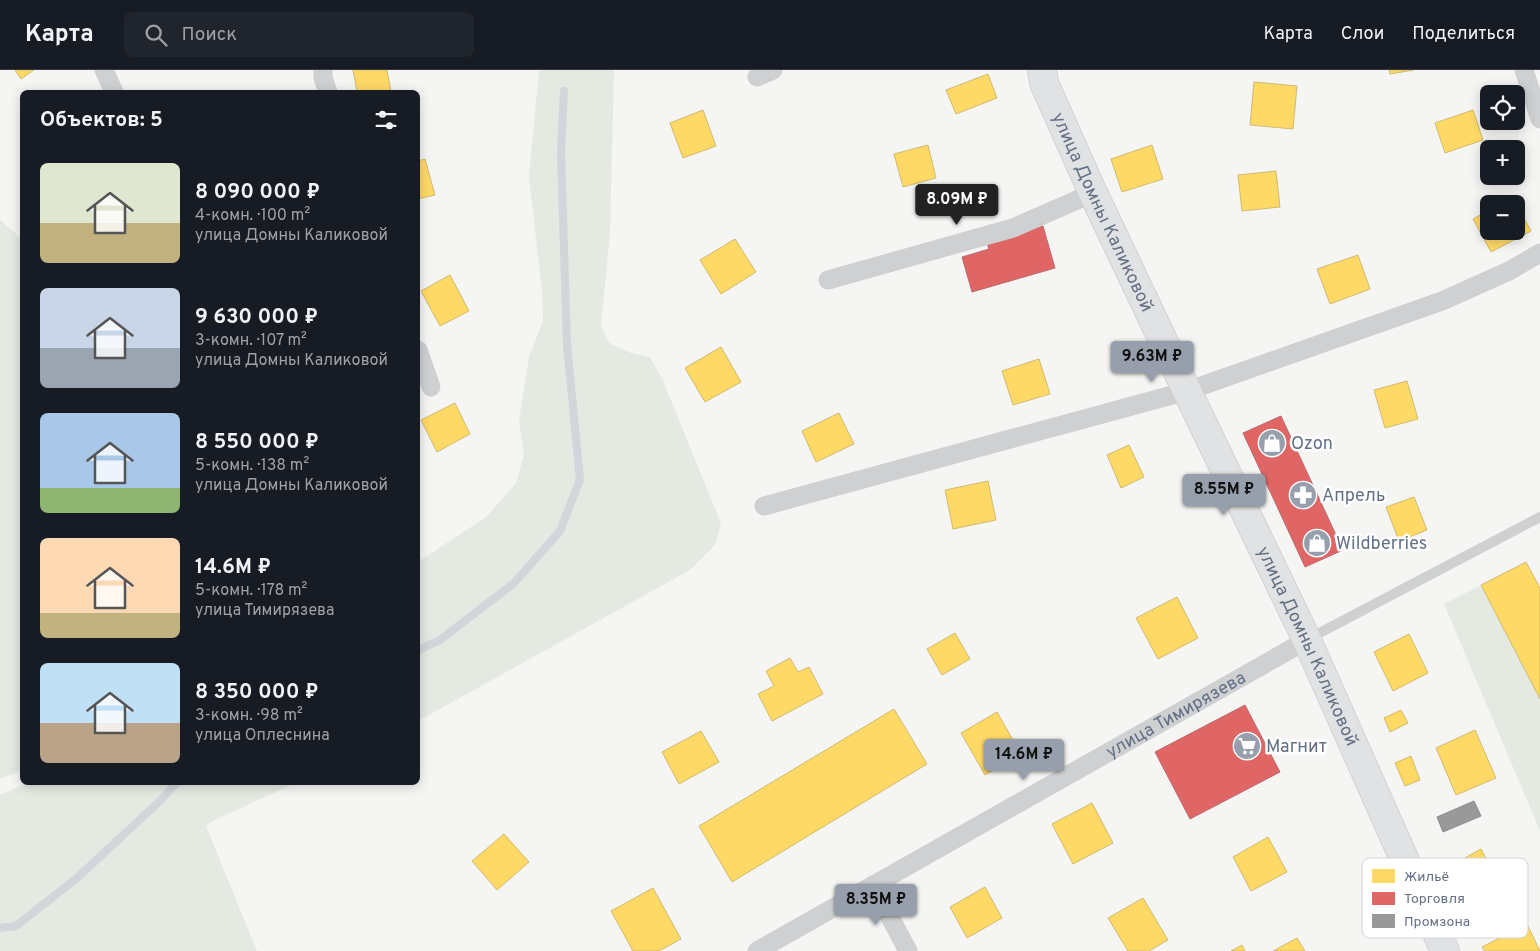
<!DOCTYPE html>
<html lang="ru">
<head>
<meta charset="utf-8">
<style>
  :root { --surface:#171b24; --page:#20242c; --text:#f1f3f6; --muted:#9ea1a6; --line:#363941; --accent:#979fac }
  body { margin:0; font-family:Overpass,sans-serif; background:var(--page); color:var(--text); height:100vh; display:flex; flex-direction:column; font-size:19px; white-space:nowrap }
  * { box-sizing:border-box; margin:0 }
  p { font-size:16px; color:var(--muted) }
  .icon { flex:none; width:28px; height:28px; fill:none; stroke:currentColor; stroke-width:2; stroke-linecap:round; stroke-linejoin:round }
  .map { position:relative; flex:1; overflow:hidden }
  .side { position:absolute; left:20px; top:20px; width:400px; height:695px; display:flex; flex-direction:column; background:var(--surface); border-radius:8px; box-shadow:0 2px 12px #0003 }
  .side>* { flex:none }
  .controls { position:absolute; left:1480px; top:15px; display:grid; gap:10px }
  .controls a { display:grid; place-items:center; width:45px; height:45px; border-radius:8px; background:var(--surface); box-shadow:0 2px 12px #0003; font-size:25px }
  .price { position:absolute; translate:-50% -42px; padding:0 11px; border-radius:5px; background:var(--accent); color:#111; font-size:16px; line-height:32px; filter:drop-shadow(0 1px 2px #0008) }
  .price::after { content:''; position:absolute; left:50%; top:30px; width:15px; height:11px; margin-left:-8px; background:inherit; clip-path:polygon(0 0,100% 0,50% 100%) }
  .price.current { background:#222; color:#fff }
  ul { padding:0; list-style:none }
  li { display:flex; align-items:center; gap:15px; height:125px; padding:0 20px }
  li span { display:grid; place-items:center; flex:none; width:140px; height:100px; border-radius:8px; color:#555 }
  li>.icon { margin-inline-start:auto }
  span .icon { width:60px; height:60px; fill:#fffc; stroke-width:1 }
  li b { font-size:21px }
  h2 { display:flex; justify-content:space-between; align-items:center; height:60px; padding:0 20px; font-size:21px }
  header { display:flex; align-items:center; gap:30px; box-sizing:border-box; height:70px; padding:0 25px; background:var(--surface); border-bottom:1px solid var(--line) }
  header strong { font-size:24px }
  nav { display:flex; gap:28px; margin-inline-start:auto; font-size:18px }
  .search { width:350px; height:45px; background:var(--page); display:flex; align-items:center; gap:12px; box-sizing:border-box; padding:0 18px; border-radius:8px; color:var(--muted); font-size:19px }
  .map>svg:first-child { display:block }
  .green { fill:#e4e9e2 }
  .homes { fill:#ffd966; stroke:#d0ba6f }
  .shops { fill:#e06666; stroke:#bb696f }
  .industry { fill:#999; stroke:#898d93 }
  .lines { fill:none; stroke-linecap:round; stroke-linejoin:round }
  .stream { stroke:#d1d6da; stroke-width:8 }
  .secondary-casing { stroke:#d0d2d3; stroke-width:30 }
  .service { stroke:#cfd0d1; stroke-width:10 }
  .minor { stroke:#cfd0d1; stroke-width:19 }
  .secondary { stroke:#e1e2e3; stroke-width:28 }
  .labels { text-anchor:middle; stroke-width:5; stroke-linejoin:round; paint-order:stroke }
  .street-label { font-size:18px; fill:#647085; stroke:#fff }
  .poi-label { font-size:18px; fill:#647085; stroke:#fff; text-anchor:start }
  .key { fill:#fff; stroke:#d0d4da; stroke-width:1 }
  .key-label { font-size:14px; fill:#647085 }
</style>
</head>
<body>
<header>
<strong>Карта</strong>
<div class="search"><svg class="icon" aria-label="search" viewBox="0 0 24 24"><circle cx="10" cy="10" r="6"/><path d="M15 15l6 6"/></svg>Поиск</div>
<nav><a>Карта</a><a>Слои</a><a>Поделиться</a></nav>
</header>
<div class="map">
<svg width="1540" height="881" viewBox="0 0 1540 881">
  <rect width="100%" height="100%" fill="#f5f6f4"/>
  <path class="green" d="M539 0H614L610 163 601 255 609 273 631 283 650 287 663 311 721 453 715 475 690 500 418 651V492L486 447 516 413 524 384 519 350 529 287 543 251 542 223 529 107Z
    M0 150 22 169V700L0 709Z
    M1481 515 1540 629V761L1444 534Z
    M29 712 295 713 211 752 206 756 257 881H0V725Z"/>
  <path class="homes" d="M15 0H34L21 9Z
    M353 0H387L391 22H357Z
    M1389 0H1414L1390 4Z
    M988 4 997 28 956 44 946 20Z
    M1254 12 1297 16 1293 59 1250 55Z
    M703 40 716 76 683 88 670 53Z
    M1473 40 1483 70 1445 83 1435 53Z
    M928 75 936 108 903 117 894 84Z
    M1152 75 1163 109 1122 122 1111 89Z
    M425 89 435 125 418 129V91Z
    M1276 101 1280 137 1242 141 1238 105Z
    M1513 128 1516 134H1501Z
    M1516 134 1531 161 1491 182 1473 149 1489 140V161H1516Z
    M735 169 756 202 721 224 700 190Z
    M1358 185 1370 219 1330 234 1317 199Z
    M450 205 469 241 440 256 421 221Z
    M721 277 741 312 705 332 685 298Z
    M1039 289 1050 324 1013 335 1002 301Z
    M1407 311 1418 349 1385 358 1374 320Z
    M455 333 470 364 437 382 421 350Z
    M839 343 854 374 816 392 802 361Z
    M1129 375 1144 407 1121 418 1107 385Z
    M988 411 996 450 953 459 945 420Z
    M1414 427 1427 460 1399 471 1386 437Z
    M1526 492 1540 518V629L1481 515Z
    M1177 527 1198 568 1158 589 1136 548Z
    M955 563 970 589 942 605 927 579Z
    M1409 564 1428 603 1393 621 1374 582Z
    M790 588 798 602 809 597 823 624 772 651 758 624 774 616 766 601Z
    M894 639 927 694 732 812 699 756Z
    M1401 640 1408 653 1390 662 1384 648Z
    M997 642 1021 684 985 705 961 663Z
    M1475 660 1496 708 1456 725 1436 678Z
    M701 661 719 692 679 714 662 682Z
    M1411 686 1420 710 1405 716 1395 693Z
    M1092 733 1113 773 1073 794 1052 754Z
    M504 764 529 792 497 820 472 791Z
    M1268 767 1287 802 1251 821 1233 787Z
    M1481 779 1502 820 1465 842 1443 800Z
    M985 817 1002 848 967 868 950 837Z
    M653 818 681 869 659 881H633L611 841Z
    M1143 828 1168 870 1149 881H1128L1108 848Z
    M1527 854 1540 881H1485L1482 877Z
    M1297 868 1305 881H1273Z
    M1242 875 1245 881H1231Z"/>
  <path class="shops" d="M1043 156 1055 198 972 222 962 187 989 179 987 173Z
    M1281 346 1343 480 1305 497 1243 363Z
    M1245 635 1280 702 1190 749 1155 682Z"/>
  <path class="industry" d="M1474 731 1481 746 1443 762 1437 747Z"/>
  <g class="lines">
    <path class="stream" d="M418 580 440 570 514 513 560 461 580 410 567 274 561 82 564 21
      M0 858 16 856 77 808 162 729 177 712"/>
    <g class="secondary-casing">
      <g id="secondary">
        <path id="s2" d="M1042 0 1044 13 1093 123 1187 321 1307 570 1445 881"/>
      </g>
    </g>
    <path class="service" d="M1308 569 1540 447"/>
    <g class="minor">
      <path d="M104 0 114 22"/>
      <path d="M323 0V8L328 22"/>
      <path d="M1524 0 1540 49"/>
      <path d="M757 7 773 0"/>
      <path d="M828 210 1013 158 1093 123"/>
      <path d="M418 280 431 317"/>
      <path d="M764 436 1187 321 1442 231 1509 201 1540 183"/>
      <path d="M873 815 908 881"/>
      <path id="s1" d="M757 881 1307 570"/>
    </g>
    <use href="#secondary" class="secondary"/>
  </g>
  <defs>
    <g id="shop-disc" transform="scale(1.4375)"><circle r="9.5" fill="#979fac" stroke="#fff"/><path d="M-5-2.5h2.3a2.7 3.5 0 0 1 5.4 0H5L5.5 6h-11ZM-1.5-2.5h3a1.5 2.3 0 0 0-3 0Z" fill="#fff"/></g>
    <g id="pharmacy-disc" transform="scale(1.4375)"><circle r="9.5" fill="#979fac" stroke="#fff"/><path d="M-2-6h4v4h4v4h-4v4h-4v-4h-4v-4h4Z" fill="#fff"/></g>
    <g id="supermarket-disc" transform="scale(1.4375)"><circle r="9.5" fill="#979fac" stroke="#fff"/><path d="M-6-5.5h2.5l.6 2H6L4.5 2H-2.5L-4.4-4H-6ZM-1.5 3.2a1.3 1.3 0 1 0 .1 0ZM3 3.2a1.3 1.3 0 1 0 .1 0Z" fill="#fff"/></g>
  </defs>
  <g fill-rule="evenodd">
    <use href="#shop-disc" x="1272" y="373"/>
    <use href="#pharmacy-disc" x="1303" y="425"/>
    <use href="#shop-disc" x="1317" y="473"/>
    <use href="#supermarket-disc" x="1247" y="676"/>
  </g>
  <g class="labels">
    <g class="street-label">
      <text dy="6" stroke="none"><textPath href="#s2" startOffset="155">улица Домны Каликовой</textPath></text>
      <text dy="6" stroke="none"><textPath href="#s2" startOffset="635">улица Домны Каликовой</textPath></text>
      <text dy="6" stroke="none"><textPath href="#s1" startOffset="481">улица Тимирязева</textPath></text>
    </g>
    <g class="poi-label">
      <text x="1291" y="379">Ozon</text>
      <text x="1322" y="431">Апрель</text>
      <text x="1336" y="479">Wildberries</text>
      <text x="1266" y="682">Магнит</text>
    </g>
  </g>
  <rect x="1362" y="788" width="166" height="80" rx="8" class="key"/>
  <rect x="1372" y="799" width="23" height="14" fill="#ffd966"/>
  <rect x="1372" y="822" width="23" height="13" fill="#e06666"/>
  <rect x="1372" y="844" width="23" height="14" fill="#999"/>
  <g class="key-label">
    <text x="1404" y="811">Жильё</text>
    <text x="1404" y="833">Торговля</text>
    <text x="1404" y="856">Промзона</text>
  </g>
</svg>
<div class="controls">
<a><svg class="icon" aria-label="locate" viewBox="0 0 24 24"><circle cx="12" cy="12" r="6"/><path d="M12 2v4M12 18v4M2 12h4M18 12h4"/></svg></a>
<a>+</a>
<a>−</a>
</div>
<b class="price current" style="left:957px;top:156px">8.09M ₽</b>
<b class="price" style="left:1152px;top:313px">9.63M ₽</b>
<b class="price" style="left:1224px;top:446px">8.55M ₽</b>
<b class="price" style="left:1024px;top:711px">14.6M ₽</b>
<b class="price" style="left:876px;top:856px">8.35M ₽</b>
<section class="side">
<h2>Объектов: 5<svg class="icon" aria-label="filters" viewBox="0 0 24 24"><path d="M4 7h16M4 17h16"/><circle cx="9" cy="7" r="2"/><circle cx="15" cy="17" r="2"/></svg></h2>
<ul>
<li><span style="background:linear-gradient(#dfe7d0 60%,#c2b280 0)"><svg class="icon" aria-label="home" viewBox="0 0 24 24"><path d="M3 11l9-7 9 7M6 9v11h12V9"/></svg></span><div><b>8 090 000 ₽</b><p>4-комн. · 100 m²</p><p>улица Домны Каликовой</p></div></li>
<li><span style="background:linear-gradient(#c9d6e8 60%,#9aa5b1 0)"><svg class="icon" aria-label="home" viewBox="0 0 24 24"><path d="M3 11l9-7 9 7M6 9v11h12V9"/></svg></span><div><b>9 630 000 ₽</b><p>3-комн. · 107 m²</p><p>улица Домны Каликовой</p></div></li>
<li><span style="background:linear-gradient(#a9c7e8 75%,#8fb573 0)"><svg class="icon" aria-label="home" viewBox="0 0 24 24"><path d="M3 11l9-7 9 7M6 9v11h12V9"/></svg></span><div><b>8 550 000 ₽</b><p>5-комн. · 138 m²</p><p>улица Домны Каликовой</p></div></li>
<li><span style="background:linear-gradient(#ffd9b3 75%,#c2b280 0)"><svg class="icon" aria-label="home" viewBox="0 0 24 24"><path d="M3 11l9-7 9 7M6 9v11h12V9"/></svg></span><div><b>14.6M ₽</b><p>5-комн. · 178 m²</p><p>улица Тимирязева</p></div></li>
<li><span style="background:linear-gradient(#bfe0f5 60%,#b9a48a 0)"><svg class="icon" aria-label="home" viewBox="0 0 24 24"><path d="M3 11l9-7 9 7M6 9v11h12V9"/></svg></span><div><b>8 350 000 ₽</b><p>3-комн. · 98 m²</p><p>улица Оплеснина</p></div></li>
</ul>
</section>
</div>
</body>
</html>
